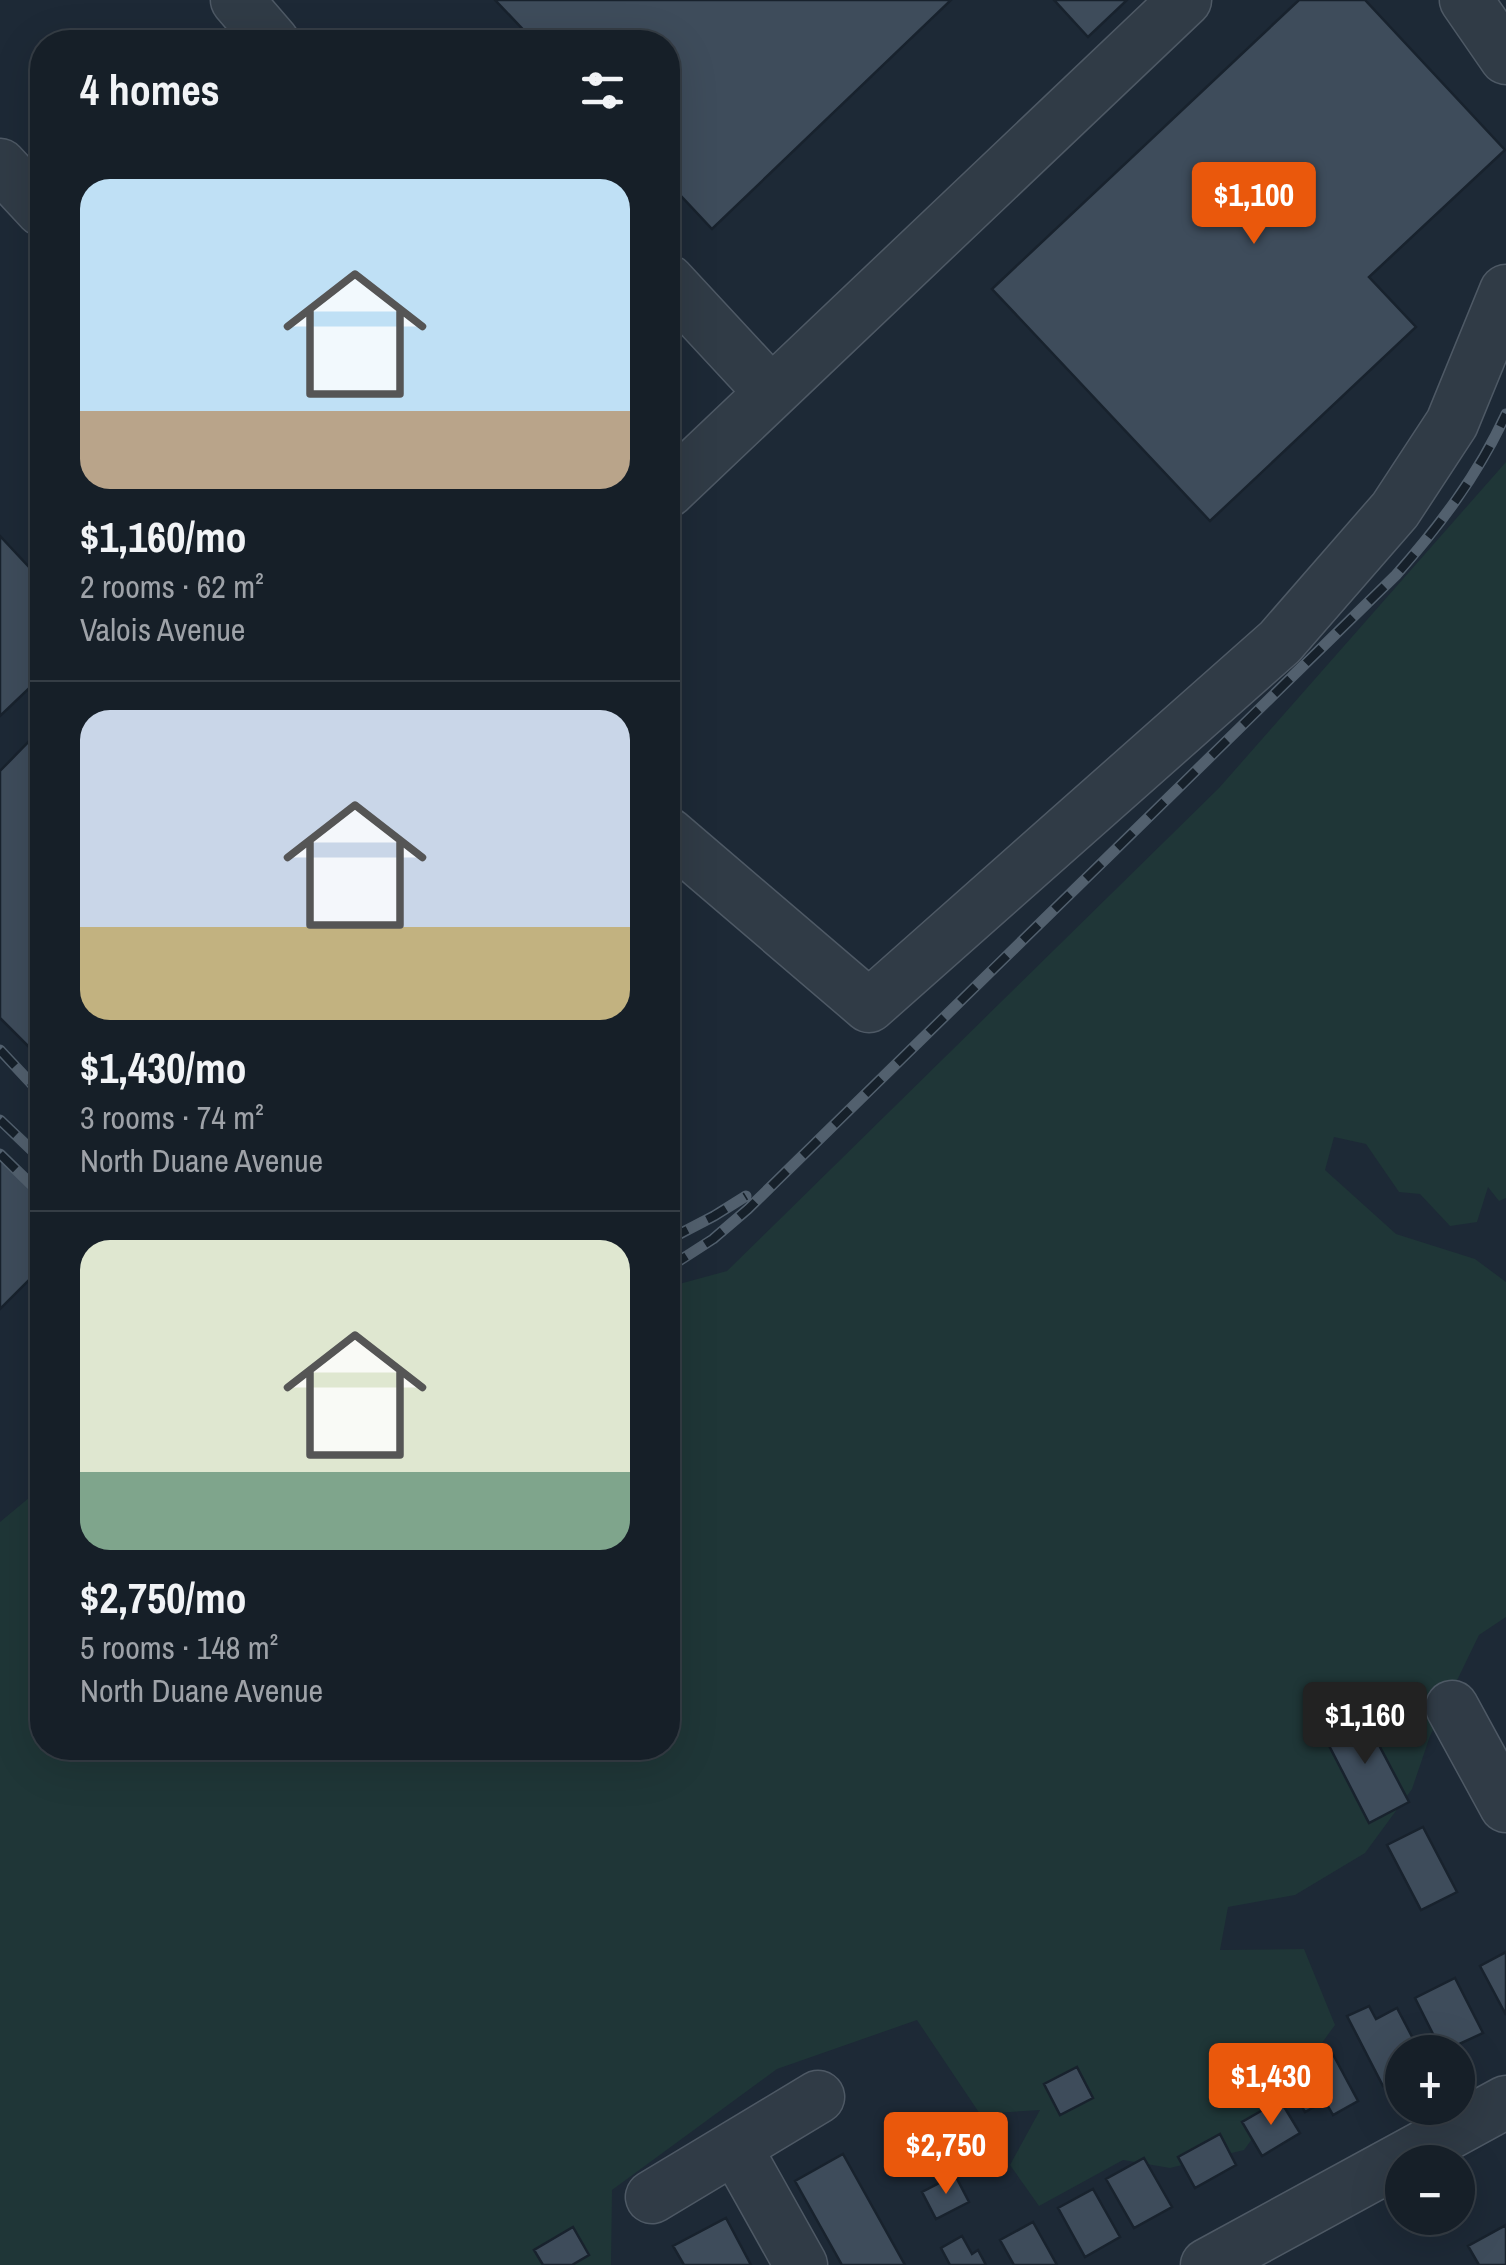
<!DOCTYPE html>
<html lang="en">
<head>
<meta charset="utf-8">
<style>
  :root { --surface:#161f28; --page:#1f2730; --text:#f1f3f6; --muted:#9ea2a8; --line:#353d45; --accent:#ea580c }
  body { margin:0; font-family:"Archivo Narrow",sans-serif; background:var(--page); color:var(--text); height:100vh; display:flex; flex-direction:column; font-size:38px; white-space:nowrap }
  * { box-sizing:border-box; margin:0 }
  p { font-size:32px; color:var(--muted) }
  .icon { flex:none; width:55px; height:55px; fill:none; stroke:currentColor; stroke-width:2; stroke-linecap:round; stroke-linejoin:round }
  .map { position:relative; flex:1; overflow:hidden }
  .drawer { position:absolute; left:30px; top:30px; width:650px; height:1730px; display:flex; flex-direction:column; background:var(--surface); border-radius:40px; box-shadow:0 10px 40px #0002,0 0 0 2px var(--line) }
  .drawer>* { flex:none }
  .controls { position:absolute; left:1385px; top:2035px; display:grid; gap:20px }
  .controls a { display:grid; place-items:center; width:90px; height:90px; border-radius:50%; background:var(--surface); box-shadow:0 10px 40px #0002,0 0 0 2px var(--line); font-size:50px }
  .price { position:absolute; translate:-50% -85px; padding:0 22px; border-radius:10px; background:var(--accent); color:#fff; font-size:32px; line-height:65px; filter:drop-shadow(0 2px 5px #0008) }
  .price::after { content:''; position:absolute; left:50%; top:60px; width:30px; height:22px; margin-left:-15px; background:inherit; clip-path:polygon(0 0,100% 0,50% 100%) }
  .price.active { background:#222; color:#fff }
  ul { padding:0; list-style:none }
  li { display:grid; align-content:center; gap:20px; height:530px; padding:0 50px }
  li+li { border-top:2px solid var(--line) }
  li span { display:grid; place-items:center; height:310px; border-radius:30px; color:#555 }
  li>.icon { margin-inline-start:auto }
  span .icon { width:180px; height:180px; fill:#fffc; stroke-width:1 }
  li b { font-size:42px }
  h2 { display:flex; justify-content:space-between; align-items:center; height:120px; padding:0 50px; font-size:42px }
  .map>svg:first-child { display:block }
  .green { fill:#1f3637 }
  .building { fill:#3e4c5b; stroke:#18222d; stroke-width:2.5 }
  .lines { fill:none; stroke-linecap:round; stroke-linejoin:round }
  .minor-casing { stroke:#4e5965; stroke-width:55 }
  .minor { stroke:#303b46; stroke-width:52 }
  .rail-casing { stroke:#52606e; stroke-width:11 }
  .rail { stroke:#16202a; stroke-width:8; stroke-dasharray:22; stroke-linecap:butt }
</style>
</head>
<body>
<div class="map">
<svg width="1506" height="2265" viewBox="0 0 1506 2265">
  <rect width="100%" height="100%" fill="#1d2936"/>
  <path class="green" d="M1506 462V1198L1499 1201 1488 1187 1477 1222 1450 1226 1420 1194 1399 1192 1366 1144 1334 1137 1325 1170 1396 1234 1475 1259 1506 1282V1617L1479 1635 1430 1736 1412 1789 1365 1853 1295 1895 1228 1907 1220 1950 1304 1949 1335 2025 1244 2150 1170 2168 1123 2160 1039 2206 1010 2165 1040 2110 980 2114 917 2020 777 2069 612 2190 611 2265H0V1522L42 1487V1748H668V1287L727 1271 1219 788Z"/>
  <path class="building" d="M495 0H951L712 229 668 182V42H535Z
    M1054 0H1127L1088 37Z
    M1299 0H1365L1505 150 1369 277 1416 327 1210 521 992 289Z
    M0 536 42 581V676L0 716Z
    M42 728V1060L0 1018V771Z
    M0 1158 42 1201V1267L0 1309Z
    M1361 1711 1409 1802 1369 1823 1322 1732Z
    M1423 1827 1457 1892 1421 1910 1387 1845Z
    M1506 1952V2015L1480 1966Z
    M1455 1978 1483 2033 1442 2052 1415 1998Z
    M1369 2006 1376 2019 1397 2008 1419 2050 1402 2052V2059L1399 2061 1402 2068V2076L1383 2086 1347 2016Z
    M1329 2047 1358 2101 1333 2115 1325 2101 1305 2112 1283 2072Z
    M1077 2067 1093 2098 1060 2115 1044 2084Z
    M1280 2100 1300 2133 1262 2156 1242 2122Z
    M1220 2134 1236 2165 1195 2188 1178 2157Z
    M843 2154 905 2265H842L795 2181Z
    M1144 2158 1172 2207 1134 2228 1106 2179Z
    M955 2175 969 2202 936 2219 922 2192Z
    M1093 2189 1120 2237 1085 2257 1058 2208Z
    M726 2218 751 2265H684L673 2246Z
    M1033 2222 1057 2265H1014L1000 2240Z
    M1506 2225V2265H1479L1468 2246Z
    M573 2227 589 2255 572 2265H543L534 2250Z
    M962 2236 972 2254 978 2250 986 2265H950L941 2248Z"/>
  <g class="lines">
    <g class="minor-casing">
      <path id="minor" d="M237 0 273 42
        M1466 0 1506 58
        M0 165 42 210
        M668 281 771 392
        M668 491 1185 0
        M668 834 869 1006 1280 642 1395 510 1452 423 1506 291
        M1452 1707 1506 1806
        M735 2147 801 2265
        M652 2197 818 2097
        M1207 2265 1506 2102"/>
    </g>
    <use href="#minor" class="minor"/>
    <g class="rail-casing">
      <path id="rail" d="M0 1050 42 1095
        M0 1120 42 1160
        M0 1154 42 1195
        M668 1240 714 1216 746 1196
        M668 1268 713 1239 748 1209 1396 575C1440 525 1478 475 1506 414"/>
    </g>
    <use href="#rail" class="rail"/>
  </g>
</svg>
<div class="controls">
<a>+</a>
<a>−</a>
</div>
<b class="price" style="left:1254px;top:247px">$1,100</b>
<b class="price active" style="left:1365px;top:1767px">$1,160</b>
<b class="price" style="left:1271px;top:2128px">$1,430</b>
<b class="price" style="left:946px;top:2197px">$2,750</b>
<section class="drawer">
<h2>4 homes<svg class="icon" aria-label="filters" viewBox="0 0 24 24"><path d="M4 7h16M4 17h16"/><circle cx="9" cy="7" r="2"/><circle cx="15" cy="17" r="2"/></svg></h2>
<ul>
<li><span style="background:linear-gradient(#bfe0f5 75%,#b9a48a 0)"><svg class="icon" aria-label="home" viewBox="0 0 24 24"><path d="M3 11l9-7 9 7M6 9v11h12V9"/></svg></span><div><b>$1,160/mo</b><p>2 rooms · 62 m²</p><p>Valois Avenue</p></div></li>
<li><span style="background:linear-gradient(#c9d6e8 70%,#c2b280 0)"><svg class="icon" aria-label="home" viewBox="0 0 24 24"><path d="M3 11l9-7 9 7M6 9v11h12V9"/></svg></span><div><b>$1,430/mo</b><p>3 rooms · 74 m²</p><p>North Duane Avenue</p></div></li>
<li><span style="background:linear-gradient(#dfe7d0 75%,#7fa58c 0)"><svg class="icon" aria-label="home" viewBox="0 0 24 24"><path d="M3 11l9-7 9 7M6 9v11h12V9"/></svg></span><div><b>$2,750/mo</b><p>5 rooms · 148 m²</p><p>North Duane Avenue</p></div></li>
</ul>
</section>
</div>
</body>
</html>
